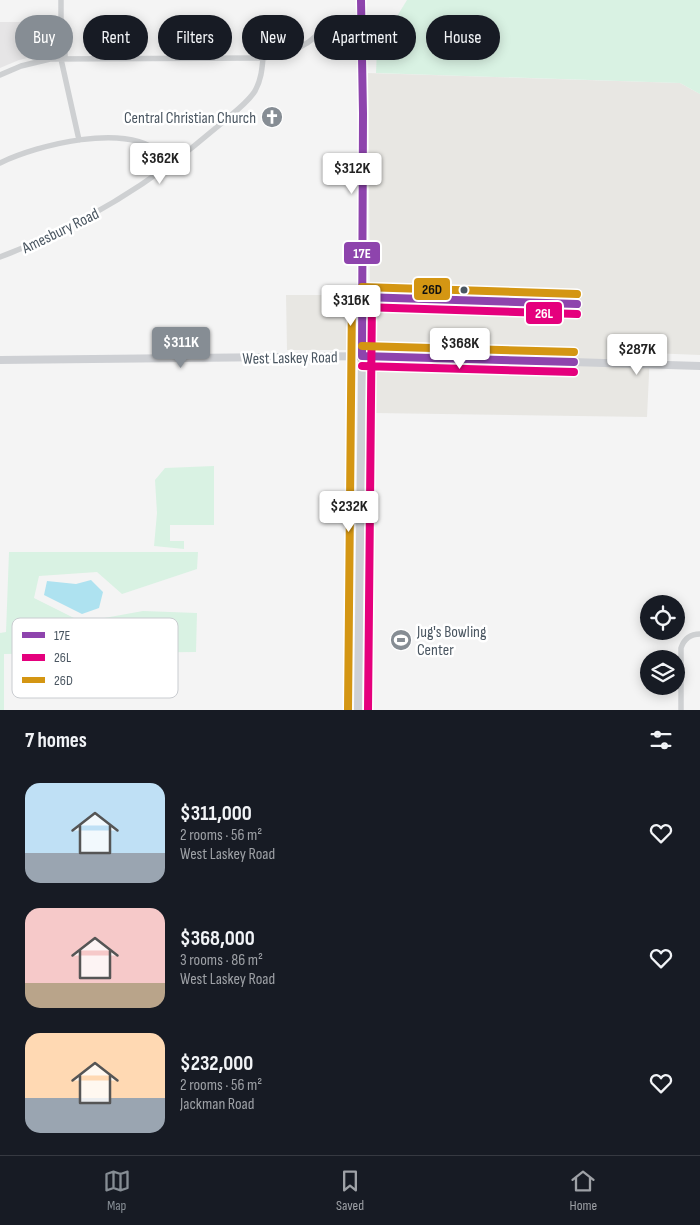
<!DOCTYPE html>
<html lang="en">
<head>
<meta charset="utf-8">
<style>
  :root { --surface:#171b24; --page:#20242c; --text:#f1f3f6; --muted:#9ea1a6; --line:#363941; --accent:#868d94 }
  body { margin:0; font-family:"Sofia Sans Condensed",sans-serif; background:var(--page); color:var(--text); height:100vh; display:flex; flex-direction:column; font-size:19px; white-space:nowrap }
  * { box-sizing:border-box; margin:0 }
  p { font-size:16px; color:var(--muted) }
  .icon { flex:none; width:28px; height:28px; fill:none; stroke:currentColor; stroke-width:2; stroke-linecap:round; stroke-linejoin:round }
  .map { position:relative; height:710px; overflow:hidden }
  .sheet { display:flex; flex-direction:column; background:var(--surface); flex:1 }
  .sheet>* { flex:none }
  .banner { position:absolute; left:15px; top:15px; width:670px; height:45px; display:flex; gap:10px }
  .fabs { position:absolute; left:640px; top:595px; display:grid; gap:10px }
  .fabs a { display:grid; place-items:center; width:45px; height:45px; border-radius:50%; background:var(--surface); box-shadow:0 2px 12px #0003; font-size:25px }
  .price { position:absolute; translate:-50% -42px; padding:0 11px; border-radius:5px; background:#fff; color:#222; font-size:16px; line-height:32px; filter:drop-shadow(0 1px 2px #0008) }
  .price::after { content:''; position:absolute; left:50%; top:30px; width:15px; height:11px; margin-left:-8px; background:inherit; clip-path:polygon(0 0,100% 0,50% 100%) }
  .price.on { background:var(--accent); color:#fff }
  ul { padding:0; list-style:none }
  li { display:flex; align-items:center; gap:15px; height:125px; padding:0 25px }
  li span { display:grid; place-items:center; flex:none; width:140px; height:100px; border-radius:15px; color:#555 }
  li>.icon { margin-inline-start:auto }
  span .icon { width:60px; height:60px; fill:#fffc; stroke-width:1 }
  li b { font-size:21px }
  h2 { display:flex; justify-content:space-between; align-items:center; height:60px; padding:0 25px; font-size:21px }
  .pill { padding:0 18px; border-radius:22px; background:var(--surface); box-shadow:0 2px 12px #0003; font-size:18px; line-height:45px }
  .pill.on { background:var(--accent); color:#fff }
  .tab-bar { display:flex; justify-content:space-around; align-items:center; height:70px; border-top:1px solid var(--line); background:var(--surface); font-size:14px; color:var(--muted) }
  .tab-bar a { display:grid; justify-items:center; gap:2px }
  .tab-bar .on { color:var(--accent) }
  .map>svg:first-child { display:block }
  .commercial { fill:#e8e7e3 }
  .education { fill:#e6e5e6 }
  .green { fill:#d9f2e3 }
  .water { fill:#aee2f0 }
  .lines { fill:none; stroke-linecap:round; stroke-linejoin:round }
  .minor { stroke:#ced0d2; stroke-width:5.5 }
  .tertiary { stroke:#ced0d2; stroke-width:7 }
  .secondary { stroke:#ced0d4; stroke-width:8 }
  .bus-1-casing { stroke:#fff; stroke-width:11 }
  .bus-2-casing { stroke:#fff; stroke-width:11 }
  .bus-3-casing { stroke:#fff; stroke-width:11 }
  .bus-1 { stroke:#8e44ad; stroke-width:8 }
  .bus-2 { stroke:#e5007d; stroke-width:8 }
  .bus-3 { stroke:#d49613; stroke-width:8 }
  .bus-dot { fill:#4a5661; stroke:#fff; stroke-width:2 }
  .labels { text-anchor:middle; stroke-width:5; stroke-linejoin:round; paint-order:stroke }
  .poi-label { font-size:16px; fill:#4a5661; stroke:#fff; text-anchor:end }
  .street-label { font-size:16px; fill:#4a5661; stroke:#fff }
  .key { fill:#fff; stroke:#c9ccd0; stroke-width:1 }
  .key-label { font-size:14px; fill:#4a5661 }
  .line-badge { stroke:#fff; stroke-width:2 }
  .badge-label { font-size:14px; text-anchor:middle; font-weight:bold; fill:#fff }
  .pale-badge-label { font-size:14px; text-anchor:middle; font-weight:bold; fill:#111 }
</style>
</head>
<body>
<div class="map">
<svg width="700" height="710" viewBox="0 0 700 710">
  <rect width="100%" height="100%" fill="#f4f4f4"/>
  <path class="commercial" d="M368 73 680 83 700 94V355L650 353 647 417 374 413 372 350H287L286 295H370Z"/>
  <path class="education" d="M0 22H48L52 52 19 60 0 68Z"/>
  <path class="green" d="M407 0H700V94L680 83 376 73 377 49Z
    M214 466V525H170V541H184V549L154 546 157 513 155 480 165 468Z
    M9 552H198L197 569 122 594 97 572 39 576 34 598 82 622 143 611 197 613 196 652 4 654V710H0V633L6 632Z"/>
  <path class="water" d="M91 580 103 592 99 608 82 614 44 595 47 581 76 584Z"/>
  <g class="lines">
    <path class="minor" d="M61 0V19L65 30V59
      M58 59V25L61 19
      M61 59 79 140
      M0 75 21 66 50 59 263 58C279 56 294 52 307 43 314 39 319 31 326 29 337 25 350 27 361 27
      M0 163C37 145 126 122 160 153 164 156 167 161 170 165
      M0 257C80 227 152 183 217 127 229 116 246 105 255 91 261 80 262 70 263 58
      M681 710V648C684 639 690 634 700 634"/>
    <path class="tertiary" d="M361 0 362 93"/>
    <path class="secondary" d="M0 360 375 356 700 366
      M358 710 362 371V93"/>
    <g class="bus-1-casing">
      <path id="bus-1" d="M361 0 363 113 362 356
        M362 297 577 304
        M362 356 574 362"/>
    </g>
    <g class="bus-2-casing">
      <path id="bus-2" d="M362 307 577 314
        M362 366 574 372
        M368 710 372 297"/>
    </g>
    <g class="bus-3-casing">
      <path id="bus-3" d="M362 287 577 294
        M362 346 574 352
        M348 710 352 297"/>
    </g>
    <use href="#bus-1" class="bus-1"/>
    <use href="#bus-2" class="bus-2"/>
    <use href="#bus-3" class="bus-3"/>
  </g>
  <defs>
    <g id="church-disc" transform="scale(1.125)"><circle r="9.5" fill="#868d94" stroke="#fff"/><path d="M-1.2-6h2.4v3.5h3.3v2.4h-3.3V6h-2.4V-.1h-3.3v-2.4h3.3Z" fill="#fff"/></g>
    <g id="stadium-disc" transform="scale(1.125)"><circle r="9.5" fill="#868d94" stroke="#fff"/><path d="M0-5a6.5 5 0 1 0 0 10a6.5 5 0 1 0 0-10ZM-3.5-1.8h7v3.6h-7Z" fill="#fff"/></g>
  </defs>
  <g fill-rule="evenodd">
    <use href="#church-disc" x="272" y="117"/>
    <use href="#stadium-disc" x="401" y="640"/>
  </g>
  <circle class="bus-dot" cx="464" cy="290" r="4.5"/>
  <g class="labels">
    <g class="poi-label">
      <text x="256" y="123">Central Christian Church</text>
      <text x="417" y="637" text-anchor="start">Jug's Bowling<tspan x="417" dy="18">Center</tspan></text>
    </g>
    <g class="street-label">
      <text transform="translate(60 230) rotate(-26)" y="6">Amesbury Road</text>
      <text transform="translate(290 357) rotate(-1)" y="6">West Laskey Road</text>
    </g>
  </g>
  <rect x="12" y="618" width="166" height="80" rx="8" class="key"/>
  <rect x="22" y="632" width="23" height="6" fill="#8e44ad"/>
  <rect x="22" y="654" width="23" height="7" fill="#e5007d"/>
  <rect x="22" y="677" width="23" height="6" fill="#d49613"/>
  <g class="key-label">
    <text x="54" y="640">17E</text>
    <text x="54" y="662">26L</text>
    <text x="54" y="685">26D</text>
  </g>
  <g class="line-badge">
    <rect x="343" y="241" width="38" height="24" rx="5" fill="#8e44ad"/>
    <rect x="413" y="277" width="38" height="24" rx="5" fill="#d49613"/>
    <rect x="525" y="301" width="38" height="24" rx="5" fill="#e5007d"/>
  </g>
  <g class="badge-label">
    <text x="362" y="258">17E</text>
    <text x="544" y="318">26L</text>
  </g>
  <g class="pale-badge-label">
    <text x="432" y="294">26D</text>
  </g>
</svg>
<div class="fabs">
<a><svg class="icon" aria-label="locate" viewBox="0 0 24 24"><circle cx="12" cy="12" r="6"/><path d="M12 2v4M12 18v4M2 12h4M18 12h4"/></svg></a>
<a><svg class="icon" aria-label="layers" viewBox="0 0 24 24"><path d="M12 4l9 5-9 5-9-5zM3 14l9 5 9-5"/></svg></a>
</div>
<b class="price" style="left:160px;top:185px">$362K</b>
<b class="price" style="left:352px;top:195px">$312K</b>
<b class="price" style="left:351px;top:327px">$316K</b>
<b class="price on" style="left:181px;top:369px">$311K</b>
<b class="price" style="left:460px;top:370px">$368K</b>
<b class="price" style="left:637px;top:376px">$287K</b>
<b class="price" style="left:349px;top:533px">$232K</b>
<div class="banner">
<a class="pill on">Buy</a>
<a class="pill">Rent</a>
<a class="pill">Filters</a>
<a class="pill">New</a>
<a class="pill">Apartment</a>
<a class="pill">House</a>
</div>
</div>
<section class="sheet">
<h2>7 homes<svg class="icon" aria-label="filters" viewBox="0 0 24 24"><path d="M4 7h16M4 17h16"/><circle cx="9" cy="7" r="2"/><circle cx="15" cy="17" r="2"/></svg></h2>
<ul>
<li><span style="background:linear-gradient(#bfe0f5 70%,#9aa5b1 0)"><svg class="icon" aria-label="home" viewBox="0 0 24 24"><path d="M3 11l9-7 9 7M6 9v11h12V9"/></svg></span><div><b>$311,000</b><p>2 rooms · 56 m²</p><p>West Laskey Road</p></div><svg class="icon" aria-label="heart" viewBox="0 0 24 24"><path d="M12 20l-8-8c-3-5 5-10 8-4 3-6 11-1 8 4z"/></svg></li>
<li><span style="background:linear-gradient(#f6c9c9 75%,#b9a48a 0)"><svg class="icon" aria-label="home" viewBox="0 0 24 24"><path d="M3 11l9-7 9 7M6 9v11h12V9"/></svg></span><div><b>$368,000</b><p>3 rooms · 86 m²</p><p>West Laskey Road</p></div><svg class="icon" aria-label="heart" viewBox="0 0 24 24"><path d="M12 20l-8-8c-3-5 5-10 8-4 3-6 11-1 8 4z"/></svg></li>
<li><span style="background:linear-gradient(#ffd9b3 65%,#9aa5b1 0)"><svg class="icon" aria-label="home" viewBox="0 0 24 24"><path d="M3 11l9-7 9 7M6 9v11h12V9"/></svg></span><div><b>$232,000</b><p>2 rooms · 56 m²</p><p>Jackman Road</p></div><svg class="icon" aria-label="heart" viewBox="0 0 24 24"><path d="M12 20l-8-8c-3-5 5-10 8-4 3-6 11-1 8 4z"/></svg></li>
</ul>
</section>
<nav class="tab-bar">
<a class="on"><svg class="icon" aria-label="map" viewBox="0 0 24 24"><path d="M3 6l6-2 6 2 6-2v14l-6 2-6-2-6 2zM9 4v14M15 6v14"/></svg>Map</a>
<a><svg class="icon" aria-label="saved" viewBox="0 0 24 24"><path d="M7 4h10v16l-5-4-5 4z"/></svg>Saved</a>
<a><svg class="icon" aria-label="home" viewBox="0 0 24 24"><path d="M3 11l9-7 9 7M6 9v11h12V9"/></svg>Home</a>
</nav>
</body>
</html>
